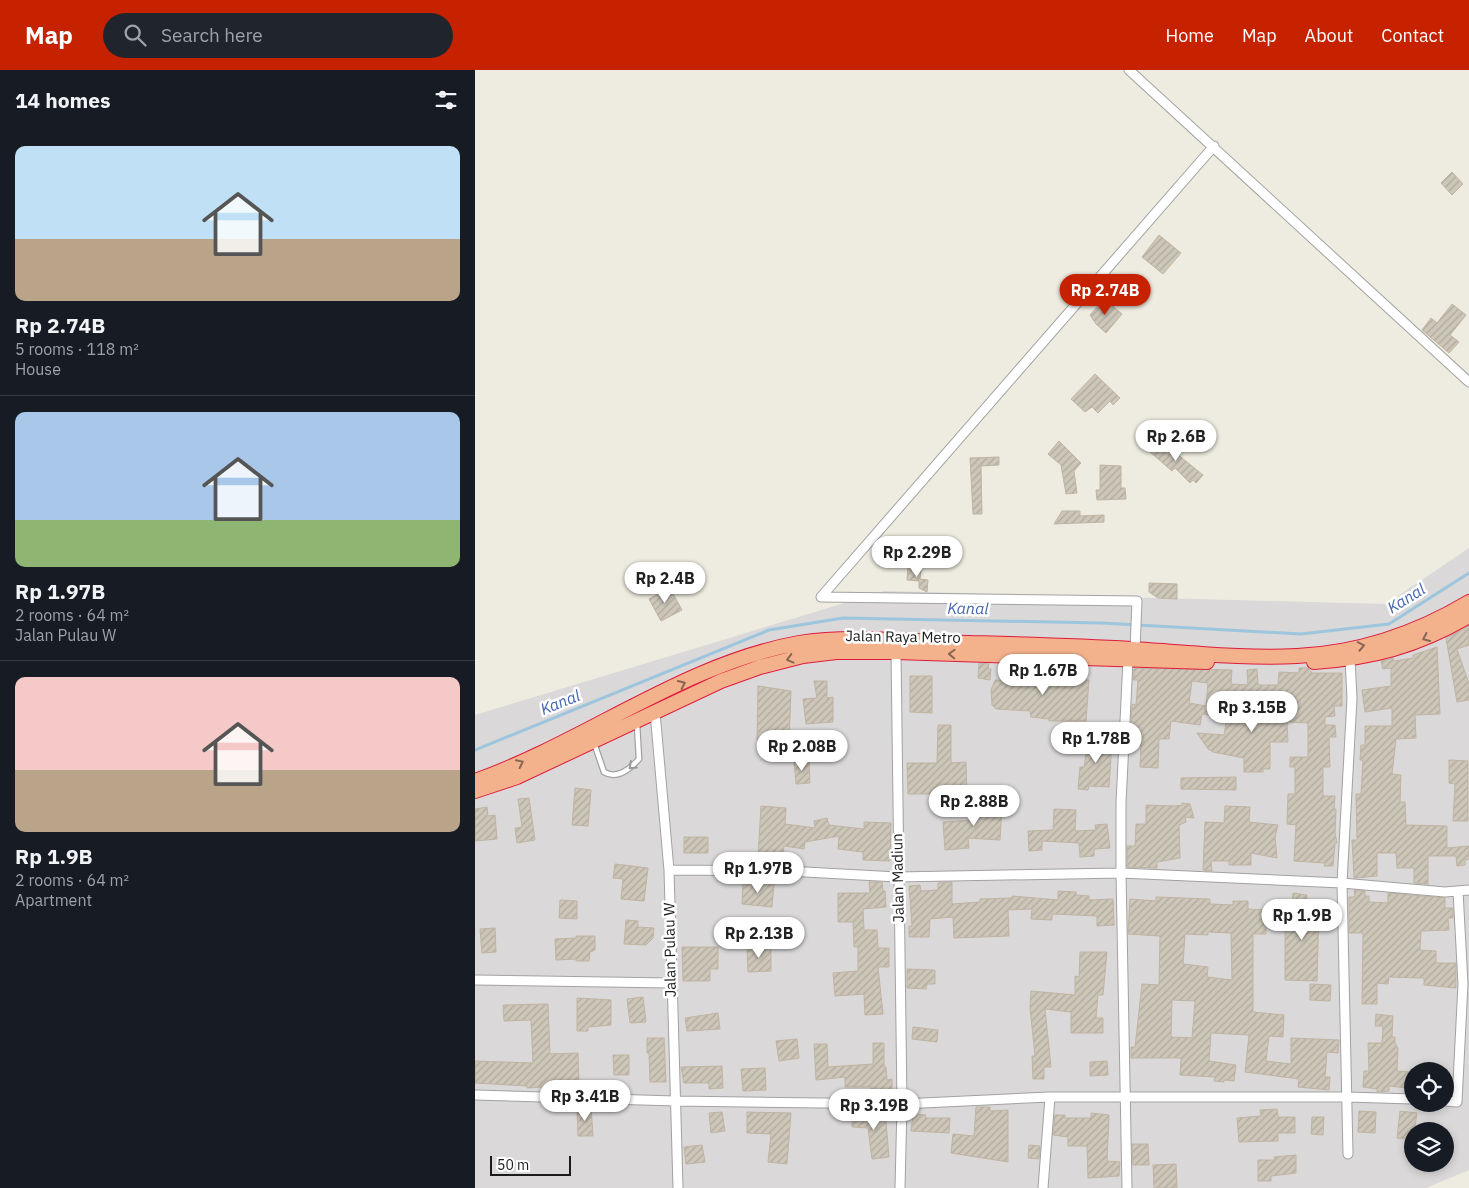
<!DOCTYPE html>
<html lang="en">
<head>
<meta charset="utf-8">
<style>
  :root { --surface:#171b24; --page:#20242c; --text:#f1f3f6; --muted:#9ea1a6; --line:#363941; --accent:#c72200 }
  body { margin:0; font-family:"IBM Plex Sans",sans-serif; background:var(--page); color:var(--text); height:100vh; display:flex; flex-direction:column; font-size:19px; white-space:nowrap }
  * { box-sizing:border-box; margin:0 }
  p { font-size:16px; color:var(--muted) }
  .icon { flex:none; width:28px; height:28px; fill:none; stroke:currentColor; stroke-width:2; stroke-linecap:round; stroke-linejoin:round }
  .map { position:relative; flex:1; overflow:hidden }
  .side { display:flex; flex-direction:column; background:var(--surface); width:475px }
  .side>* { flex:none }
  .controls { position:absolute; left:929px; top:992px; display:grid; gap:10px }
  .controls a { display:grid; place-items:center; width:50px; height:50px; border-radius:50%; background:var(--surface); box-shadow:0 2px 8px #0003; font-size:25px }
  .scale { position:absolute; left:15px; bottom:12px; width:81px; box-sizing:border-box; padding-left:5px; border:2px solid #1b1b1b; border-top:0; font-size:14px; line-height:18px; white-space:nowrap; color:#1b1b1b; -webkit-text-stroke:4px #fff; paint-order:stroke }
  .price { position:absolute; translate:-50% -42px; padding:0 11px; border-radius:18px; background:#fff; color:#222; font-size:16px; line-height:32px; filter:drop-shadow(0 1px 2px #0008) }
  .price::after { content:''; position:absolute; left:50%; top:30px; width:15px; height:11px; margin-left:-8px; background:inherit; clip-path:polygon(0 0,100% 0,50% 100%) }
  .price.selected { background:var(--accent); color:#fff }
  ul { padding:0; list-style:none }
  li { display:grid; align-content:center; gap:10px; height:265px; padding:0 15px }
  li+li { border-top:1px solid var(--line) }
  li span { display:grid; place-items:center; height:155px; border-radius:10px; color:#555 }
  li>.icon { margin-inline-start:auto }
  span .icon { width:90px; height:90px; fill:#fffc; stroke-width:1 }
  li b { font-size:21px }
  h2 { display:flex; justify-content:space-between; align-items:center; height:60px; padding:0 15px; font-size:21px }
  header { display:flex; align-items:center; gap:30px; box-sizing:border-box; height:70px; padding:0 25px; background:var(--accent); color:#fff }
  header strong { font-size:24px }
  nav { display:flex; gap:28px; margin-inline-start:auto; font-size:18px }
  .search { width:350px; height:45px; background:var(--page); display:flex; align-items:center; gap:12px; box-sizing:border-box; padding:0 18px; border-radius:28px; color:var(--muted); font-size:19px }
  main { display:flex; flex:1; min-height:0 }
  .map>svg:first-child { display:block }
  .residential { fill:#dad8d8; fill-rule:evenodd }
  .lines { fill:none; stroke-linecap:round; stroke-linejoin:round }
  .stream { stroke:#9dc5de; stroke-width:3 }
  .building { fill:url(#building-hatch); stroke:#c0b4a2; fill-rule:evenodd }
  .service-casing { stroke:#a2a2a2; stroke-width:7 }
  .minor-casing { stroke:#a2a2a2; stroke-width:11 }
  .trunk-casing { stroke:#df1a3c; stroke-width:16 }
  .service { stroke:#fff; stroke-width:4.5 }
  .minor { stroke:#fff; stroke-width:9 }
  .trunk { stroke:#f4b28c; stroke-width:14 }
  .oneway { stroke:#886654 }
  .oneway2 { stroke:#989898 }
  .labels { text-anchor:middle; stroke-width:5; stroke-linejoin:round; paint-order:stroke }
  .street-label { font-size:15px; fill:#1b1b1b; stroke:#fff }
  .water-label { font-size:16px; font-style:italic; fill:#4467af; stroke:#fff }
</style>
</head>
<body>
<header>
<strong>Map</strong>
<div class="search"><svg class="icon" aria-label="search" viewBox="0 0 24 24"><circle cx="10" cy="10" r="6"/><path d="M15 15l6 6"/></svg>Search here</div>
<nav><a>Home</a><a>Map</a><a>About</a><a>Contact</a></nav>
</header>
<main>
<section class="side">
<h2>14 homes<svg class="icon" aria-label="filters" viewBox="0 0 24 24"><path d="M4 7h16M4 17h16"/><circle cx="9" cy="7" r="2"/><circle cx="15" cy="17" r="2"/></svg></h2>
<ul>
<li><span style="background:linear-gradient(#bfe0f5 60%,#b9a48a 0)"><svg class="icon" aria-label="home" viewBox="0 0 24 24"><path d="M3 11l9-7 9 7M6 9v11h12V9"/></svg></span><div><b>Rp 2.74B</b><p>5 rooms · 118 m²</p><p>House</p></div></li>
<li><span style="background:linear-gradient(#a9c7e8 70%,#8fb573 0)"><svg class="icon" aria-label="home" viewBox="0 0 24 24"><path d="M3 11l9-7 9 7M6 9v11h12V9"/></svg></span><div><b>Rp 1.97B</b><p>2 rooms · 64 m²</p><p>Jalan Pulau W</p></div></li>
<li><span style="background:linear-gradient(#f6c9c9 60%,#b9a48a 0)"><svg class="icon" aria-label="home" viewBox="0 0 24 24"><path d="M3 11l9-7 9 7M6 9v11h12V9"/></svg></span><div><b>Rp 1.9B</b><p>2 rooms · 64 m²</p><p>Apartment</p></div></li>
</ul>
</section>
<div class="map">
<svg width="994" height="1118" viewBox="0 0 994 1118">
  <defs>
    <pattern id="building-hatch" width="6" height="6" patternUnits="userSpaceOnUse" patternTransform="scale(1.25)"><rect width="6" height="6" fill="#cdc6b9"/><path d="M-1 1l2-2M0 6l6-6M5 7l2-2" fill="none" stroke="#afaa9e"/></pattern>
  </defs>
  <rect width="100%" height="100%" fill="#eeece0"/>
  <path class="residential" d="M994 478V1100L951 1118H0V645L409 521 911 534ZM938 1001H970V1034H938ZM938 1061H970V1094H938Z"/>
  <g class="lines">
    <path class="stream" d="M0 680 294 560 368 548 627 553 826 564 914 554 994 503"/>
  </g>
  <path class="building" d="M977 102 988 114 977 125 966 113Z
    M684 165 706 183 688 204 667 187Z
    M629 229 647 244 631 263 621 254 615 245Z
    M977 234 991 245 975 265 984 272 974 283 947 260 956 248 962 253Z
    M620 304 645 328 638 335 635 331 623 343 617 337 610 342 596 329Z
    M685 370 728 405 721 413 718 410 715 413 700 398 697 401 675 382Z
    M584 371 606 393 599 401 602 423 591 424 586 395 573 384Z
    M524 387V395L506 396 507 444H498L495 388Z
    M625 395 646 396V418H650L651 429 622 430 621 420H625Z
    M587 441H605V446L629 445V452L579 454Z
    M433 497 446 499 445 509 453 510 452 522 444 518V511L432 510Z
    M674 513 702 514V529L683 528 674 522Z
    M195 518 207 540 186 551 174 529Z
    M994 556V575L982 579 994 614V630L982 632 971 568Z
    M962 577 965 644 940 645 941 668 921 669 917 704 926 705 925 732H930L931 755 972 756V778L994 776V789L990 790V795L982 796 981 786H953V814L939 813V798H922L921 783H902V806L879 808 877 770H882L881 724H886L888 690H885L886 675H890V656H917V638L890 642 887 620 916 616V598L908 599 906 591 918 588 919 591 938 588V585Z
    M504 593 514 594 513 599H516L515 610 503 608Z
    M554 595H565L564 603 576 606 614 610 611 651H574V649L556 647 555 641 521 639 517 635 516 620 520 610 543 611V605L553 604Z
    M659 598 757 600 756 614 773 615 772 600 782 599 783 615H803L804 602 824 603V598H833L837 603H867V636H859L860 646 850 647V655H860L861 667H854L855 697H848V726H860L859 739H861L860 763 862 773H860L858 796H849L850 793 819 791 821 755 812 754 813 724H820V697H815V687H833V653L812 652 813 672H795V699H788V702H769V688L738 682 733 679 722 663 749 665 752 647 727 644 725 655 696 651 694 669H684L683 698 665 697 666 671 655 670 657 634 661 635 663 610H658ZM717 611 733 613 731 636 714 633Z
    M435 606H457V643L435 642Z
    M339 611H352V628L358 627V652L331 654 328 629 342 628Z
    M283 616 316 621 314 672 282 670Z
    M463 655H476V693L491 692 492 724H433L432 693H462Z
    M614 665 629 666V673H637L634 717 614 716 613 720 603 719 605 697H609Z
    M334 690 335 713 321 714 319 691Z
    M974 690 993 691V751H978L980 714 974 713Z
    M761 707V720L706 719V708Z
    M100 718 116 720 113 756 97 755Z
    M54 728 60 770 42 773 40 758 47 757 43 729Z
    M500 733 527 736 525 770 493 768 494 778 470 780 468 752 499 750Z
    M707 733 715 734 719 748 710 747 711 752 704 755 705 788 682 792V798L652 797V776H660L661 754H671V735L700 736 707 735Z
    M286 736 311 738 310 754 340 758 339 751 352 748 354 755 389 759V752L416 753 415 791 388 790V782L363 779 364 766 330 772 329 779 309 776 308 789 283 787Z
    M750 736 775 737 774 752 803 755 800 767 802 788 776 783V795H754V791H736L737 801 728 800 730 752 749 753Z
    M12 737 13 746 20 745 22 769 0 771V739Z
    M579 739 601 740 600 761 621 760 620 755 632 754 635 778 619 779V786L605 787 604 773 567 771V780L554 781 553 761 578 760Z
    M209 767H233V783H209Z
    M140 794 173 798 169 831 146 829 148 809 138 808Z
    M268 812 299 814 297 837 267 834Z
    M394 812H407L408 821H410L411 837 388 839 389 860H402L403 878H414V897H403L408 944 390 945 389 924 360 926 358 903 383 901V877H379L378 852H363V823H395Z
    M477 812V834L505 832V829L537 828V826L583 830V821L601 822V825L614 826V830L638 829 639 855 622 856V846L577 844V850L556 849 557 839 533 840 534 866 479 868 478 847 455 849 454 867H434V856H437L434 816 445 815 446 821 463 820V813Z
    M879 820 890 821V826H894V832L913 833V823L970 828V838H978V848H973L974 860 946 861 945 880 961 881V893H981V918L949 915V908H945L914 907 913 914 902 913V934H887L888 863H874V827H880Z
    M818 823 832 825 831 835 844 836 842 911 810 910V863L812 852H816Z
    M681 827 735 829V834L758 835V831H773V839L791 840V864H778V942L809 945 808 967 794 966 791 991 816 994V968L864 970 863 983 852 982 850 1007H855L854 1020 823 1017 824 1009 770 1002 774 965 736 963 734 991 761 995 759 1011 749 1010V1012L739 1011 740 1007 705 1005 706 988H656V977H660L667 914 684 915 685 866 653 864 655 829 681 831ZM733 862 756 863 757 910 732 907 733 897 708 894 710 864 733 865ZM697 930 720 931 717 968 696 967Z
    M85 830 102 831V849L84 848Z
    M151 850 163 851V857L179 858 178 868 171 875 149 874Z
    M20 858 21 882 7 883 5 859Z
    M101 866H120V880L115 882 114 891H101V889L81 890 80 869 101 868Z
    M296 876V901L273 902 272 877Z
    M207 877H243V899H235V911H208Z
    M605 882H632L628 925H623L621 948H628V963H596V942L570 939 576 997H569V1009H558L557 986H560L555 938 556 921 600 925V906L604 907Z
    M432 899 460 900V914H452L451 919 432 918Z
    M835 914 856 915 855 931 835 930Z
    M168 927 171 952 155 953 152 929Z
    M102 928 136 930V955L113 957V961H102Z
    M73 934 75 984 103 983 104 1015 52 1018V1016L0 1013V991L58 993 56 950 29 951 28 935Z
    M243 943 245 959 212 961 210 948Z
    M901 944 918 946 917 967H920V973L923 978 922 1001 935 1002 933 1018 914 1016V1021L902 1022V1019L888 1017 889 1001H894L893 973H907L908 956H900Z
    M438 957 463 960 462 972 437 969Z
    M172 968H189L191 1012H175L174 983H172Z
    M322 969 324 988 304 991 301 971Z
    M398 973H409V997H411L412 1010 417 1009V1022H396V1017H370V1007L341 1010 339 974H352L353 997 398 994Z
    M138 985H154V1005H139Z
    M632 991 633 1005 615 1006V992Z
    M247 996 248 1018 234 1019V1013H209L206 997Z
    M290 998 291 1020 268 1021 266 999Z
    M102 1037H116L118 1066H103Z
    M501 1037H515V1041L533 1040V1092L476 1083 478 1064 499 1066Z
    M802 1039 803 1047H820V1063H803V1071L764 1072 762 1048 786 1046 785 1040Z
    M393 1040H410L414 1087 397 1089 393 1058 377 1057V1044H394Z
    M884 1041 901 1042 900 1063 883 1062Z
    M925 1041 942 1043 938 1070 922 1068Z
    M247 1042 250 1061 236 1063 234 1043Z
    M272 1042 316 1043 312 1094 293 1092 296 1064 272 1063Z
    M616 1043 634 1045 632 1091 645 1092 644 1106 613 1108 612 1076H593V1067L578 1065 580 1045H590V1048H616Z
    M438 1044 451 1045 450 1048H475L474 1063 436 1061Z
    M837 1047H849L848 1065 836 1064Z
    M657 1074H673L674 1095H658Z
    M227 1075 230 1092 211 1094 209 1077Z
    M554 1075 565 1076 564 1089 553 1088Z
    M821 1085V1103L796 1106V1111H783V1090H800L799 1087Z
    M701 1094 702 1118H679L678 1095Z"/>
  <g class="lines">
    <g class="service-casing">
      <path id="service" d="M119 673 129 702C142 710 155 699 164 689L162 654"/>
    </g>
    <g class="minor-casing">
      <path id="minor" d="M654 0 994 312
        M346 527 739 76
        M346 527 662 531 660 579
        M421 582 427 1034 425 1118
        M180 642 194 800 203 1118
        M194 800 312 801 422 807 646 803 867 813 970 822 994 820
        M0 910 196 913
        M0 1025 200 1031 427 1034 575 1027H872L938 1029
        M970 1031 982 1032 988 914 983 821
        M873 1084 867 813 877 628 875 589
        M568 1118 575 1027
        M652 1118 646 803V733L653 590"/>
    </g>
    <g class="trunk-casing">
      <path id="trunk" d="M839 592C897 588 943 576 994 546
        M0 711C110 672 208 594 324 573 368 566 415 570 459 572 525 574 591 575 656 579 711 582 767 589 822 586 883 583 942 563 994 532
        M0 721 42 707 246 611 285 597 328 586 361 582H421L732 592"/>
    </g>
    <use href="#service" class="service"/>
    <use href="#minor" class="minor"/>
    <use href="#trunk" class="trunk"/>
  </g>
  <defs><path id="oneway-chevron" d="M-2-3.5L2.5 0L-2 3.5" fill="none" stroke-width="1.6" stroke-linecap="round" stroke-linejoin="round" transform="scale(1.25)"/></defs>
  <g class="oneway">
    <use href="#oneway-chevron" transform="translate(951 568) rotate(155)"/>
    <use href="#oneway-chevron" transform="translate(886 576) rotate(-11)"/>
    <use href="#oneway-chevron" transform="translate(477 584) rotate(-178)"/>
    <use href="#oneway-chevron" transform="translate(315 589) rotate(165)"/>
    <use href="#oneway-chevron" transform="translate(207 614) rotate(-25)"/>
    <use href="#oneway-chevron" transform="translate(45 693) rotate(-26)"/>
  </g>
  <use class="oneway2" href="#oneway-chevron" transform="translate(157 696) rotate(137)"/>
  <g class="labels">
    <g class="street-label">
      <text transform="translate(428 567) rotate(1)" y="5">Jalan Raya Metro</text>
      <text transform="translate(423 808) rotate(-91)" y="5">Jalan Madiun</text>
      <text transform="translate(195 880) rotate(-91)" y="5">Jalan Pulau W</text>
    </g>
    <g class="water-label">
      <text transform="translate(931 528) rotate(-32)" y="6">Kanal</text>
      <text transform="translate(493 538) rotate(1)" y="6">Kanal</text>
      <text transform="translate(85 632) rotate(-22)" y="6">Kanal</text>
    </g>
  </g>
</svg>
<div class="controls">
<a><svg class="icon" aria-label="locate" viewBox="0 0 24 24"><circle cx="12" cy="12" r="6"/><path d="M12 2v4M12 18v4M2 12h4M18 12h4"/></svg></a>
<a><svg class="icon" aria-label="layers" viewBox="0 0 24 24"><path d="M12 4l9 5-9 5-9-5zM3 14l9 5 9-5"/></svg></a>
</div>
<div class="scale">50 m</div>
<b class="price selected" style="left:630px;top:246px">Rp 2.74B</b>
<b class="price" style="left:701px;top:392px">Rp 2.6B</b>
<b class="price" style="left:442px;top:508px">Rp 2.29B</b>
<b class="price" style="left:190px;top:534px">Rp 2.4B</b>
<b class="price" style="left:568px;top:626px">Rp 1.67B</b>
<b class="price" style="left:777px;top:663px">Rp 3.15B</b>
<b class="price" style="left:621px;top:694px">Rp 1.78B</b>
<b class="price" style="left:327px;top:702px">Rp 2.08B</b>
<b class="price" style="left:499px;top:757px">Rp 2.88B</b>
<b class="price" style="left:283px;top:824px">Rp 1.97B</b>
<b class="price" style="left:827px;top:871px">Rp 1.9B</b>
<b class="price" style="left:284px;top:889px">Rp 2.13B</b>
<b class="price" style="left:110px;top:1052px">Rp 3.41B</b>
<b class="price" style="left:399px;top:1061px">Rp 3.19B</b>
</div>
</main>
</body>
</html>
